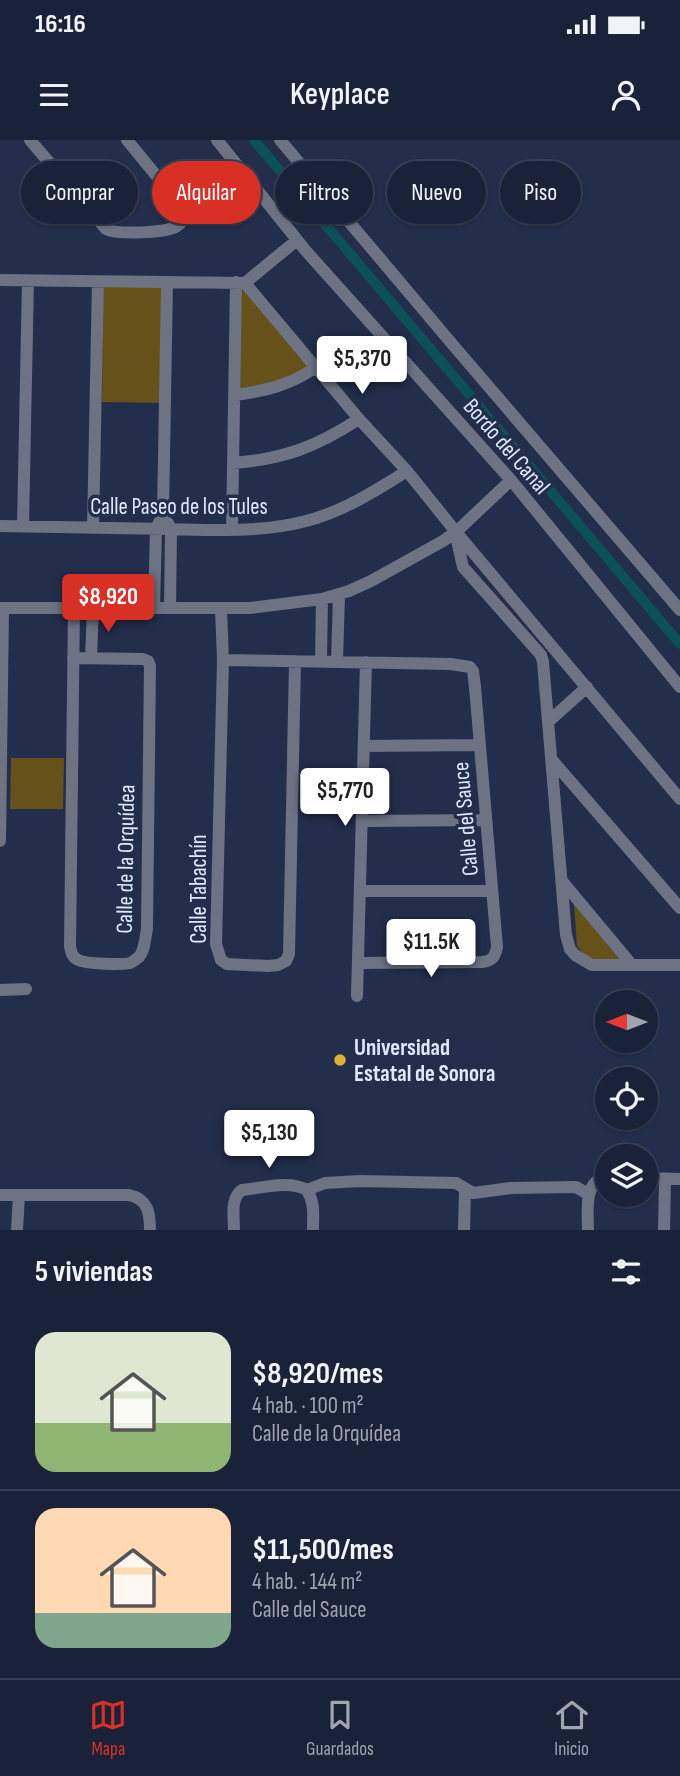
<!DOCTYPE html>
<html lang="es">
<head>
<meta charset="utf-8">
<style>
  :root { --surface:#1a2239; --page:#232a41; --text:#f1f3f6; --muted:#9fa4ae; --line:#383f53; --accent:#d93025 }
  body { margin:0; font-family:"Sofia Sans Condensed",sans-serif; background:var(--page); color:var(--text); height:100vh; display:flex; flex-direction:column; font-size:26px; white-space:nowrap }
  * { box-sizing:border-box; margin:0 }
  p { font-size:23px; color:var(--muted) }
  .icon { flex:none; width:38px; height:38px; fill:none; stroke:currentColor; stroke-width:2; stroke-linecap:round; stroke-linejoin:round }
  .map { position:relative; height:1090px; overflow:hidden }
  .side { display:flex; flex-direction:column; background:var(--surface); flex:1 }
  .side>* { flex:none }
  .guide { position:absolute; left:21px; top:21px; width:639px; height:63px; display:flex; gap:14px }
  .needle { width:46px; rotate:270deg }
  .buttons { position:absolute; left:595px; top:850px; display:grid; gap:14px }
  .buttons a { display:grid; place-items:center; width:63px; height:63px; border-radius:50%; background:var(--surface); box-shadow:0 2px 5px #0004,0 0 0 2px var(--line); font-size:35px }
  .price { position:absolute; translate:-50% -60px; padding:0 16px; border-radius:7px; background:#fff; color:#222; font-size:23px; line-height:46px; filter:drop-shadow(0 2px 4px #0008) }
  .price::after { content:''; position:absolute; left:50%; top:42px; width:21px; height:16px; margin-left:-10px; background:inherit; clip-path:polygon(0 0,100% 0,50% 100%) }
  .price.selected { background:var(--accent); color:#fff }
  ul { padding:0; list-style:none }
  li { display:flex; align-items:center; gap:21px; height:175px; padding:0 35px }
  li+li { border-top:2px solid var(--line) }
  li span { display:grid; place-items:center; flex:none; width:196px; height:140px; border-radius:21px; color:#555 }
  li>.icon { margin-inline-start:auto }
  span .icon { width:84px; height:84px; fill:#fffc; stroke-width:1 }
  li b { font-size:30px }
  h2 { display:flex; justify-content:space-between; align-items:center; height:84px; padding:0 35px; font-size:30px }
  .pill { padding:0 24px; border-radius:32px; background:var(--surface); box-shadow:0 2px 5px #0004,0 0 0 2px var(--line); font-size:24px; line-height:63px }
  .pill.selected { background:var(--accent); color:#fff }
  .status { display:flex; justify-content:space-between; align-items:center; height:49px; padding:0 35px; background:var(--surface); direction:ltr }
  .status svg { height:19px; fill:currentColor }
  header { display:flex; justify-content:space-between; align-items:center; height:91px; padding:0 35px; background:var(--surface); font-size:32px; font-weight:600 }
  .menu { display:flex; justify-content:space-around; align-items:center; height:98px; border-top:2px solid var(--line); background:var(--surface); font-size:19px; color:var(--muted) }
  .menu a { display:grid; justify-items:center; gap:4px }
  .menu .selected { color:var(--accent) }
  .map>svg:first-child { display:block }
  .green { fill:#665119 }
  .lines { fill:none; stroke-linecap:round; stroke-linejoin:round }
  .canal { stroke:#0a515a; stroke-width:10 }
  .minor { stroke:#6d7383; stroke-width:12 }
  .poi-dot { fill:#ddb133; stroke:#232e4c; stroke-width:2.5 }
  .labels { text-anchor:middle; stroke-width:7; stroke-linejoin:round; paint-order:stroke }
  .street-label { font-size:23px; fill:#e0e8fc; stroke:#232e4c }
  .poi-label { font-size:23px; font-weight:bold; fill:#e0e8fc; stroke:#232e4c; text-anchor:start }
</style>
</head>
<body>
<div class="status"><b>16:16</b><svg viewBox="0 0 49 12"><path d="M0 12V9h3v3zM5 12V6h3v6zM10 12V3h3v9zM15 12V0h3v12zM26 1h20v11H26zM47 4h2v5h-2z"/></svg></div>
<header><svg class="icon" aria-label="menu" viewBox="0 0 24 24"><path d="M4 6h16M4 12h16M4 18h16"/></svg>Keyplace<svg class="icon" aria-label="person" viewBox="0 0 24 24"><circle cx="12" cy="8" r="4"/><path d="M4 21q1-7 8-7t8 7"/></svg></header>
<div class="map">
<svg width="680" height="1090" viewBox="0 0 680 1090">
  <rect width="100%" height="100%" fill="#232e4c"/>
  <path class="green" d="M237 141 318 224 293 240 234 250Z
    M103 142 162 143 161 263 102 262Z
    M11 618H64L63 669H10Z
    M574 764 620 820C603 820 585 822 577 805Z"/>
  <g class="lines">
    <path class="canal" d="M254 0 680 504"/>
    <path class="minor" d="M30 0 106 89C117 95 167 93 177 86 184 82 184 74 182 67L127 0
      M217 0 306 111 511 340 680 547
      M280 0 453 205 680 470
      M0 140 245 143 297 100
      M245 143 359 279 407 331 456 392 680 659
      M235 255C265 251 291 245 316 227
      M233 323C284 319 316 307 359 279
      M168 383 171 389 170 468
      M0 386C56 387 111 388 167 389 213 390 261 393 306 381 342 372 375 351 407 331
      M23 386 28 141
      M93 388 98 142
      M232 390 236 142
      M456 396 463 427 541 515 543 522 566 795 570 809 575 815 592 825H680
      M0 468H250L322 459 349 451 371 441 443 401 456 392 511 340
      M154 468 156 389 163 374 167 143
      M221 468 223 520 216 804 221 820 227 824 268 826 278 825 286 821 289 814 295 521
      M73 518 143 519 148 521 150 526 147 789C145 798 145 810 139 817 136 819 133 822 130 823 121 825 86 824 78 820 72 817 71 812 70 806L74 468
      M91 518 93 468
      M223 520 451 524 470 527 473 531 475 547 497 807C495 817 492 821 482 822L358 823
      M321 521 322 459
      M337 522 339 454
      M548 582 587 547
      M364 606 480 605
      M552 620 680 768
      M362 681 486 680
      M0 701 3 468
      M562 741 632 825
      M360 751H492
      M0 850 26 849
      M357 856 366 522
      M646 1038 680 1039
      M307 1050C315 1063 313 1075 313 1090
      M0 1055H129C148 1059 150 1073 150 1090
      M17 1090 19 1055
      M234 1090C234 1077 230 1058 242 1050 263 1048 289 1040 307 1050L325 1043 360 1041 456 1043 473 1053 511 1048 576 1047 588 1054
      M464 1090 465 1049
      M588 1090C588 1070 583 1042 607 1036
      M664 1090 665 1039"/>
  </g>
  <circle class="poi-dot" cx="340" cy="920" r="7"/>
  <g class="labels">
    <g class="street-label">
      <text transform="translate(507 306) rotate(49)" y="8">Bordo del Canal</text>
      <text x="179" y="374">Calle Paseo de los Tules</text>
      <text transform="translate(465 679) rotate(-95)" y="8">Calle del Sauce</text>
      <text transform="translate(125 719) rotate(-89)" y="8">Calle de la Orquídea</text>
      <text transform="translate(198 749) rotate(-90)" y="8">Calle Tabachín</text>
    </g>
    <g class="poi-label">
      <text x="354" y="915">Universidad<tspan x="354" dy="26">Estatal de Sonora</tspan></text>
    </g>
  </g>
</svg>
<div class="buttons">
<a><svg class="needle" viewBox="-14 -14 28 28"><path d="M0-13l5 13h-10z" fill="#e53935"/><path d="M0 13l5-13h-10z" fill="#9fa4ae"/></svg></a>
<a><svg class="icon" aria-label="locate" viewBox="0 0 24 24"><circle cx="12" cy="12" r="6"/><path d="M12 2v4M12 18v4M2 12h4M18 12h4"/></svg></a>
<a><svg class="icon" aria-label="layers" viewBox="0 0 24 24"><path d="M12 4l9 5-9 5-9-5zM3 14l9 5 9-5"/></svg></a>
</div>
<b class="price" style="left:362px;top:256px">$5,370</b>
<b class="price selected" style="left:108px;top:494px">$8,920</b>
<b class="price" style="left:345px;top:688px">$5,770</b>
<b class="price" style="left:431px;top:839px">$11.5K</b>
<b class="price" style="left:269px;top:1030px">$5,130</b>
<div class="guide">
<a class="pill">Comprar</a>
<a class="pill selected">Alquilar</a>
<a class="pill">Filtros</a>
<a class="pill">Nuevo</a>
<a class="pill">Piso</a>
</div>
</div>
<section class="side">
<h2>5 viviendas<svg class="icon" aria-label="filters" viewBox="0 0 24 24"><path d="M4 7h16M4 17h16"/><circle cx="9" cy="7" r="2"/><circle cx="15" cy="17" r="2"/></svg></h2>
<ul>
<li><span style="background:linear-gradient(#dfe7d0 65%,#8fb573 0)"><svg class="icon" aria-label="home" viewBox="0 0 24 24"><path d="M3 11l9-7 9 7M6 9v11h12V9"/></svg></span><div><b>$8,920/mes</b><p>4 hab. · 100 m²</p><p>Calle de la Orquídea</p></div></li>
<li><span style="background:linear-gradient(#ffd9b3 75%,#7fa58c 0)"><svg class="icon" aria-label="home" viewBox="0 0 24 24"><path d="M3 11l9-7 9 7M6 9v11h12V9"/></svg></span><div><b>$11,500/mes</b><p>4 hab. · 144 m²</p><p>Calle del Sauce</p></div></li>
</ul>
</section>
<nav class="menu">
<a class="selected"><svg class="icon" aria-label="map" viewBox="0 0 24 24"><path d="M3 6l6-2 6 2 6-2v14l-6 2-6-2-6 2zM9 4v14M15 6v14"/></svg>Mapa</a>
<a><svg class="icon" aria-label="saved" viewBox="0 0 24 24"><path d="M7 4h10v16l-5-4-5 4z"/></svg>Guardados</a>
<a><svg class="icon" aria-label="home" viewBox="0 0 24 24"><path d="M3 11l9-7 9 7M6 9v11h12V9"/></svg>Inicio</a>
</nav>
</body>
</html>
